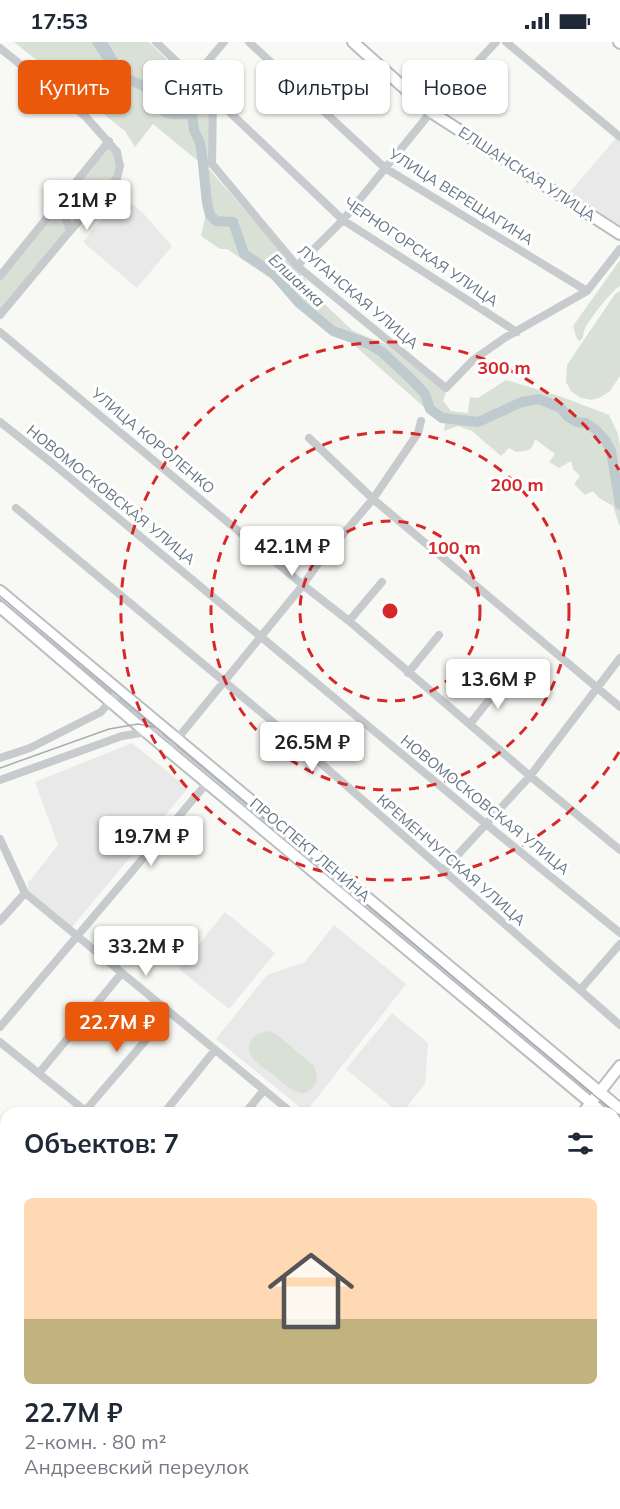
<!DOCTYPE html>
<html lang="ru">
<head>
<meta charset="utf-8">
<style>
  :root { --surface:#fff; --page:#f6f6f7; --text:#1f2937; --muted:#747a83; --line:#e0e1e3; --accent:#ea580c }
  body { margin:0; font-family:Mulish,sans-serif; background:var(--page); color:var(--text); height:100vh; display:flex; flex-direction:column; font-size:22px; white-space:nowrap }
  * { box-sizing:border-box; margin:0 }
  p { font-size:20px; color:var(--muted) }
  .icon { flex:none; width:33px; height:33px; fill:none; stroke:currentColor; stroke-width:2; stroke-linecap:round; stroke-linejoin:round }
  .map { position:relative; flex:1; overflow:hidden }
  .panel { position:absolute; left:0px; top:1065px; width:621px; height:402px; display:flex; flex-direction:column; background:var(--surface); border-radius:18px 18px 0 0; box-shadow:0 2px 4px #0004 }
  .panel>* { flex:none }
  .guide { position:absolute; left:18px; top:18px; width:585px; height:54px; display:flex; gap:12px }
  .price { position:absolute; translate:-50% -51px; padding:0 14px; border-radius:6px; background:#fff; color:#222; font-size:20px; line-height:39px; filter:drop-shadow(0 2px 3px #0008) }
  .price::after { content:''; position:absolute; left:50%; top:36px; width:18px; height:14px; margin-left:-9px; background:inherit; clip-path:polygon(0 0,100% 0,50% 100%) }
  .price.on { background:var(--accent); color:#fff }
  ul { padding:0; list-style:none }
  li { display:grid; align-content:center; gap:12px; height:318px; padding:0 24px }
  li+li { border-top:2px solid var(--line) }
  li span { display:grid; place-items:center; height:186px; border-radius:9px; color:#555 }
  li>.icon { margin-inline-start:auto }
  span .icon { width:108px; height:108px; fill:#fffc; stroke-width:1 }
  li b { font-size:26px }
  h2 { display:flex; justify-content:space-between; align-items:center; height:72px; padding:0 24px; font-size:26px }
  .tag { padding:0 21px; border-radius:9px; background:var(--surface); box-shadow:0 2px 4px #0004; font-size:21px; line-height:54px }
  .tag.on { background:var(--accent); color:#fff }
  .status { display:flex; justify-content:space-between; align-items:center; height:42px; padding:0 30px; background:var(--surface); direction:ltr }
  .status svg { height:16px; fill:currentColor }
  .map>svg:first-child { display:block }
  .built { fill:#e8e9e8 }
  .green { fill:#d9e0d5 }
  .water { fill:#bfcace }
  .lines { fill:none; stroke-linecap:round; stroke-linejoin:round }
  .river { stroke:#bfcace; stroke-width:10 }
  .major-casing { stroke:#babec2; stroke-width:14 }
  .minor { stroke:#c7cbce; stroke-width:8 }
  .major { stroke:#fff; stroke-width:10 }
  .tram { stroke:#a7adb3; stroke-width:1.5 }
  .ring { fill:none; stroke:#d62828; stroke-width:3; stroke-dasharray:10 8 }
  .labels { text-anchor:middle; stroke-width:6; stroke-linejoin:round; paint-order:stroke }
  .street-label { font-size:15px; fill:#657787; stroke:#fff }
  .water-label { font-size:16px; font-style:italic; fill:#617883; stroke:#fff }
  .centre { fill:#d62828; stroke:#fff; stroke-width:3 }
  .ring-label { font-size:18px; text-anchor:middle; font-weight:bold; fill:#d62828; stroke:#fff; stroke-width:6; stroke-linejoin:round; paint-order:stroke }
</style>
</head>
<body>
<div class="status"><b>17:53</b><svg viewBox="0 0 49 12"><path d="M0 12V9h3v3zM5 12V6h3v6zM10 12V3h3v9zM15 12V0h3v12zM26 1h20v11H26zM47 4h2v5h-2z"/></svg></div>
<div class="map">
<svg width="620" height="1467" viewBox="0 0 620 1467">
  <rect width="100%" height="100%" fill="#f8f8f4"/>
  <path class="built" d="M617 95 620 98V186L568 152Z
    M121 153 144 172 172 204 137 246 83 200Z
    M132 701 188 746 72 885 28 849V841L58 803 35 740Z
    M225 870 275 911 229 967 179 927Z
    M334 883 406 942 306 1070 216 997 267 933 305 920Z
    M392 971 428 1001 425 1042 402 1071H399L346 1027Z
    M615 1110 620 1114V1192L615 1198Z"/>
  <path class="green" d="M14 0H149L209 59V127L302 233 286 247 227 207H220L201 194 206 172 203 123 153 82 135 105 125 89Z
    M109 99 117 110V136L0 273V234Z
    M620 218V244C610 250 591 276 585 286 583 292 584 295 580 299L577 297 573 284Z
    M304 235 315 253 353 289 385 302 446 350 443 359 451 369 468 371 470 355 478 356 506 338 562 355 609 373 618 392 620 404V485L613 464 599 456 593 449 585 453 574 442 580 434 573 427 571 419 559 426 549 420 555 412 535 397C532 410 528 408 516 410L509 406 501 414 472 389 458 384 444 389 446 376 440 372 433 373 337 288 300 265 290 254 293 252 290 248Z
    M620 249V334L610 349 601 355 592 358 581 356 571 349 566 340 567 323 615 252Z
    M269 989 276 992 313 1023 316 1029 317 1039C305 1065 284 1042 271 1031 264 1026 253 1020 250 1011 246 998 257 990 269 989Z"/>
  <path class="water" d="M98 0H107C117 14 122 30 136 39 147 46 160 40 161 56L170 64 172 71C161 70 159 62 153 54 150 49 143 48 137 45 121 37 113 21 100 9L102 2Z"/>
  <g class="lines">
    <path class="river" d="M97 0 116 28 123 35 144 44 165 70C174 75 183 70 192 73L194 88 200 101 202 113 207 161 210 173 216 179 233 180 244 212 273 231 299 261 333 289 369 302 382 310 414 340 425 352 430 367 442 376 478 380 522 360 539 357 561 366 568 375 577 380 586 381 596 388 606 399 611 409 620 463"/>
    <g class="major-casing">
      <path id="major" d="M353 0 431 70 620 192
        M619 0 620 1
        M0 549 620 1067
        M0 565 145 689 603 1071
        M583 1071 620 1024
        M615 1081 620 1085
        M297 1461 304 1467
        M127 1467 157 1461"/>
    </g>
    <path class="minor" d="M156 0 343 178 517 290
      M249 0 385 126 587 249
      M506 0 620 95
      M0 6 86 75 117 110 120 124 117 136 70 189 0 273
      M193 37 224 0
      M213 56 212 122 297 224 446 346 473 318 506 295 587 249 620 207
      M54 167 65 175 70 189
      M297 224 343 178 431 70 496 0
      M0 234 109 99
      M0 290 303 543 349 579 530 734 620 808
      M0 380 52 421 486 782 620 891
      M309 396 373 457 620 665
      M16 466 292 696 620 983
      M349 579 382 540
      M408 631 439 593
      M470 682 504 639
      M169 707 303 543 317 523 373 457 418 391 421 379
      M0 716 30 706 101 670 119 649
      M0 738 122 694 166 687
      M0 797 25 851 292 1071
      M443 829 530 734 620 616
      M0 879 25 851
      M580 948 620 902
      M0 985 207 741
      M0 1000 88 1071
      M39 1031 121 932
      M85 1069 169 971
      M164 1071 215 1008
      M245 1071 264 1048
      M0 1121 6 1126
      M0 1208 6 1213
      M0 1286 6 1279
      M615 1334 620 1329
      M615 1349 620 1355
      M0 1374 6 1366
      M88 1461 95 1467
      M528 1461 534 1467
      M2 1467 8 1461
      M501 1467 506 1461"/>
    <use href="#major" class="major"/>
    <path class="tram" d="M0 554 620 1075
      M0 726 109 687 138 682 154 685"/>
  </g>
  <g class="ring">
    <circle cx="390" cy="569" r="90"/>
    <circle cx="390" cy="569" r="179"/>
    <path d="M619 710A269 269 0 1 1 619 428"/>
  </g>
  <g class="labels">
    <g class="street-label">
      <text transform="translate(527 132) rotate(33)" y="5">ЕЛШАНСКАЯ УЛИЦА</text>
      <text transform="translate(461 155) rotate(32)" y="5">УЛИЦА ВЕРЕЩАГИНА</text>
      <text transform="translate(421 210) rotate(34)" y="5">ЧЕРНОГОРСКАЯ УЛИЦА</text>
      <text transform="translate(358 255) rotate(40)" y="5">ЛУГАНСКАЯ УЛИЦА</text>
      <text transform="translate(153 399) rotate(40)" y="5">УЛИЦА КОРОЛЕНКО</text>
      <text transform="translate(111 453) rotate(39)" y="5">НОВОМОСКОВСКАЯ УЛИЦА</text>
      <text transform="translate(485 763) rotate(39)" y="5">НОВОМОСКОВСКАЯ УЛИЦА</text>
      <text transform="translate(310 808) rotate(40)" y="5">ПРОСПЕКТ ЛЕНИНА</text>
      <text transform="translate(451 818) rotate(41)" y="5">КРЕМЕНЧУГСКАЯ УЛИЦА</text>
    </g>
    <g class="water-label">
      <text transform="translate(297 238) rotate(43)" y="6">Елшанка</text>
    </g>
  </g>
  <circle cx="390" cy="569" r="9" class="centre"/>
  <g class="ring-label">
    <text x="504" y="332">300 m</text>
    <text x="517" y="449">200 m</text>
    <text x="454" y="512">100 m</text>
  </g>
</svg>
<b class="price" style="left:87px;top:189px">21M ₽</b>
<b class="price" style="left:292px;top:535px">42.1M ₽</b>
<b class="price" style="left:498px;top:668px">13.6M ₽</b>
<b class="price" style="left:312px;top:731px">26.5M ₽</b>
<b class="price" style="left:151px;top:825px">19.7M ₽</b>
<b class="price" style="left:146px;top:935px">33.2M ₽</b>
<b class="price on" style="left:117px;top:1011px">22.7M ₽</b>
<div class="guide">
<a class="tag on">Купить</a>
<a class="tag">Снять</a>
<a class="tag">Фильтры</a>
<a class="tag">Новое</a>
</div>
<section class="panel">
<h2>Объектов: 7<svg class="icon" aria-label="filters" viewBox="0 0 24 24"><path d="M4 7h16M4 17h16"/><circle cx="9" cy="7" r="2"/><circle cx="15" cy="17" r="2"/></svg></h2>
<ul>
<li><span style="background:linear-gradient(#ffd9b3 65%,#c2b280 0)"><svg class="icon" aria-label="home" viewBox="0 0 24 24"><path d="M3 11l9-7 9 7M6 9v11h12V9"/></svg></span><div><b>22.7M ₽</b><p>2-комн. · 80 m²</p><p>Андреевский переулок</p></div></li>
</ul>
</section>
</div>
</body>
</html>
